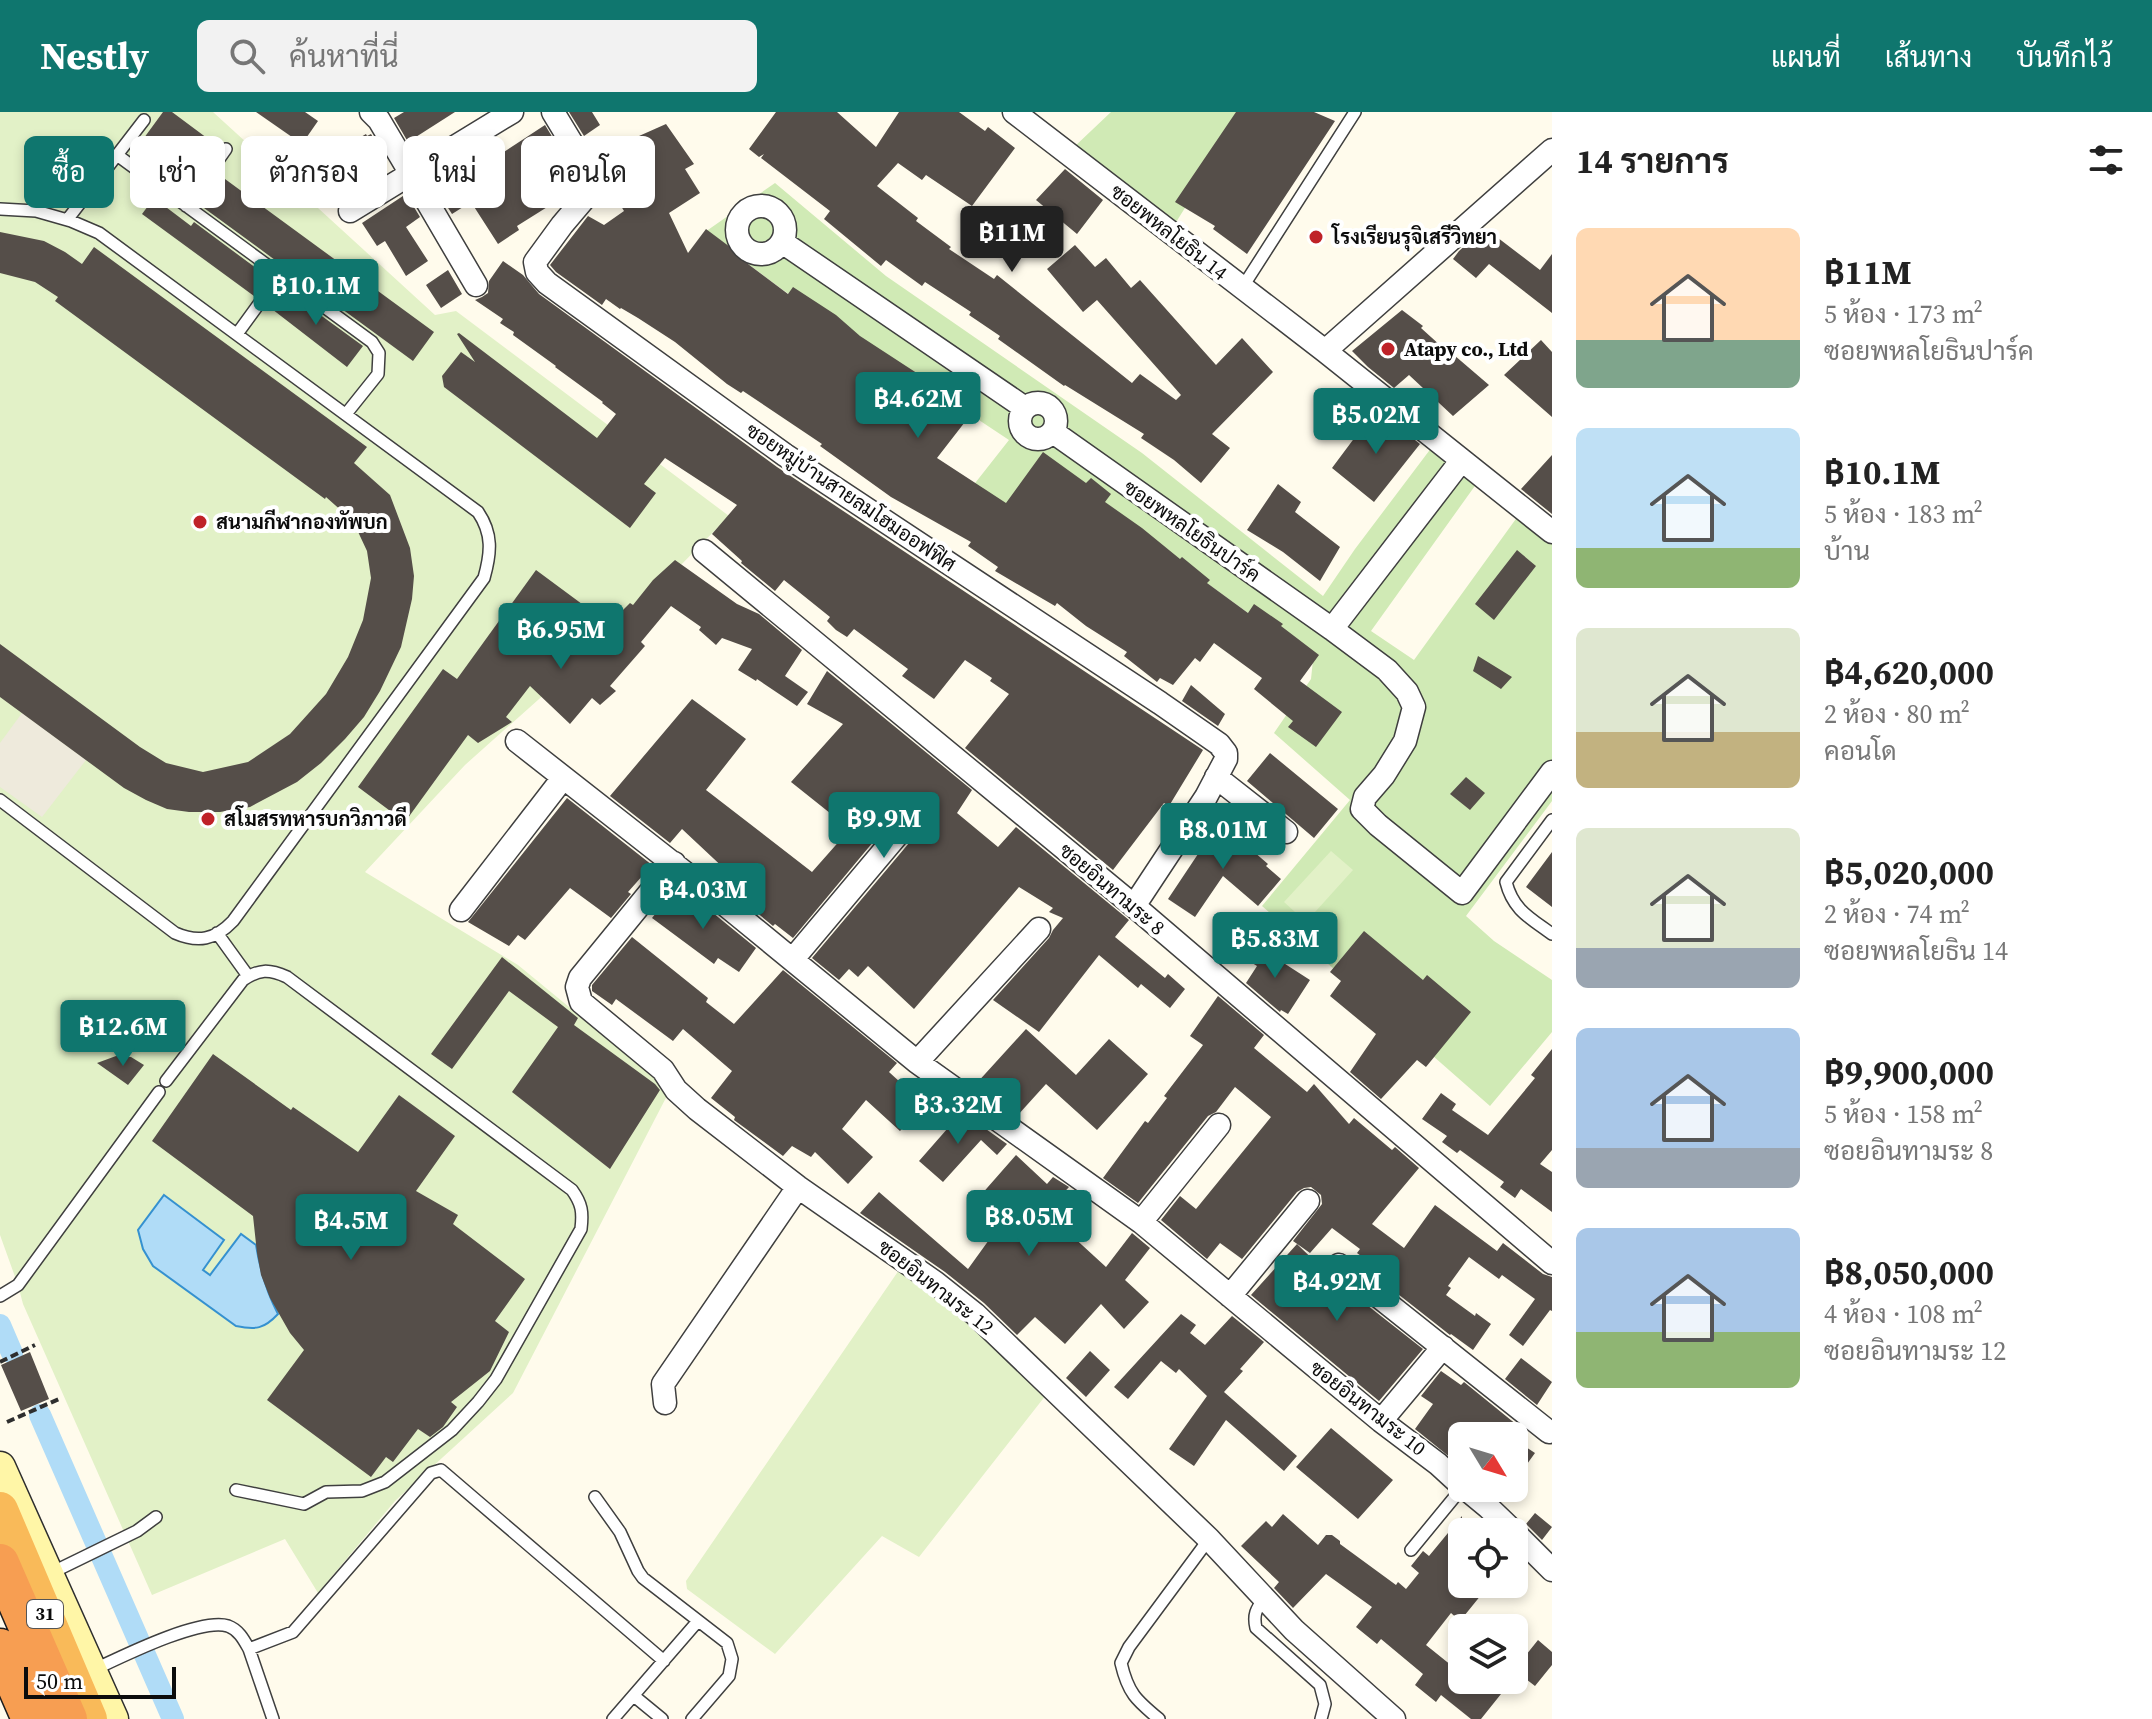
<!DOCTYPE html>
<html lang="th">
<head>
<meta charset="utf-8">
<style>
  :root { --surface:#fff; --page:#f2f2f2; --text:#222; --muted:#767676; --accent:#0f766e }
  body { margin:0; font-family:"Source Serif 4",Sarabun,serif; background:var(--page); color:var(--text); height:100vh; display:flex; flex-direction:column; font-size:30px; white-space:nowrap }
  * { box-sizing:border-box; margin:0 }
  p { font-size:26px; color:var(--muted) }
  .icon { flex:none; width:44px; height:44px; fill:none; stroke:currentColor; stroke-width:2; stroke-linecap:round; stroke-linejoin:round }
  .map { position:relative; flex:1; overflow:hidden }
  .details { display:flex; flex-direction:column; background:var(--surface); width:600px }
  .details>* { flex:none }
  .banner { position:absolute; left:24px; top:24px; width:760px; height:72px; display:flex; gap:16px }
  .needle { width:52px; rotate:128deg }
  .tools { position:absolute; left:1448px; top:1310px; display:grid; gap:16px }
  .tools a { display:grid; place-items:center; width:80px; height:80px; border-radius:12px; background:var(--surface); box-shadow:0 4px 12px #0003; font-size:40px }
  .scale { position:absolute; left:24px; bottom:20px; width:152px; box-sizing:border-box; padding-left:8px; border:4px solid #0c0c0c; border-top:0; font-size:22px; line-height:28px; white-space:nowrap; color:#0c0c0c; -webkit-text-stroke:6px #fff; paint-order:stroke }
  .price { position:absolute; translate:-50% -68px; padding:0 18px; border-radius:8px; background:var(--accent); color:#fff; font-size:26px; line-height:52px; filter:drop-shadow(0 2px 4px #0008) }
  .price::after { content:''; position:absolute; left:50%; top:48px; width:24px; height:18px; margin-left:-12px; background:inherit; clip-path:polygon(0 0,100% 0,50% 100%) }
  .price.selected { background:#222; color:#fff }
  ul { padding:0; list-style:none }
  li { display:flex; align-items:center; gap:24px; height:200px; padding:0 24px }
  li span { display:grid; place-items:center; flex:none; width:224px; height:160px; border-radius:12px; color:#555 }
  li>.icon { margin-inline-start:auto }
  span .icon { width:96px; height:96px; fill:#fffc; stroke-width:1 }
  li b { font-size:34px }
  h2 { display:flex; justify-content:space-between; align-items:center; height:96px; padding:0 24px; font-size:34px }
  .chip { padding:0 28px; border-radius:12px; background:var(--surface); box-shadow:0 4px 12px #0003; font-size:28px; line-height:72px }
  .chip.selected { background:var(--accent); color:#fff }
  header { display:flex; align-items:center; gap:48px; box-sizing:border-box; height:112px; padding:0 40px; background:var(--accent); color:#fff }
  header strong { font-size:38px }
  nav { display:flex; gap:44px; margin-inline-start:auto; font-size:28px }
  .search { width:560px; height:72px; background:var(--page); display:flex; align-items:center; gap:20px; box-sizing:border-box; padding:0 28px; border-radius:12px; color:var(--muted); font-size:30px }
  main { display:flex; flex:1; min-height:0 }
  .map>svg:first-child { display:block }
  .green { fill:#d0eab5 }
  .pitch { fill:#e2f1c7 }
  .plaza { fill:#eeeadc }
  .water { fill:#b0dcf7; stroke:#3591d0; stroke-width:2 }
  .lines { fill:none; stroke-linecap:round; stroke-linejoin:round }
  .canal { stroke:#b0dcf7; stroke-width:22 }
  .building { fill:#554e49 }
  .service-casing { stroke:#3f3f3f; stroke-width:14 }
  .minor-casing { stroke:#3f3f3f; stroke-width:25 }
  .secondary-casing { stroke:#2e2e2e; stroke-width:33 }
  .trunk-casing { stroke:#1d1d1d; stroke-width:39 }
  .motorway-casing { stroke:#1d1d1d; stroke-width:41 }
  .path { stroke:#2e2e2e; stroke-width:4; stroke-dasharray:8 4; stroke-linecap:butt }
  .service { stroke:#fff; stroke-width:11 }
  .minor { stroke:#fff; stroke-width:22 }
  .secondary { stroke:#fff6a7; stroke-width:30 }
  .trunk { stroke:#f9ba59; stroke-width:36 }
  .motorway { stroke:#f79e52; stroke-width:38 }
  .poi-dot { fill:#bf2228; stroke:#fff; stroke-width:3 }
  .labels { text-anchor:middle; stroke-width:8; stroke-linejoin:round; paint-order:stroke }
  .shield { fill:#fff; stroke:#555; stroke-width:2 }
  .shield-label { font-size:18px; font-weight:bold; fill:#0c0c0c }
  .street-label { font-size:20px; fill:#0c0c0c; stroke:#fff }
  .poi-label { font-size:20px; font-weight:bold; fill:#0c0c0c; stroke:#fff; text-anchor:start }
</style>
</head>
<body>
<header>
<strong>Nestly</strong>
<div class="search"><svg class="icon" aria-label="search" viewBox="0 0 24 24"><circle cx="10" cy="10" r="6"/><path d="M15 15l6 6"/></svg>ค้นหาที่นี่</div>
<nav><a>แผนที่</a><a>เส้นทาง</a><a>บันทึกไว้</a></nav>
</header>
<main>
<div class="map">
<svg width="1552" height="1607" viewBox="0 0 1552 1607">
  <rect width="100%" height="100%" fill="#fffbec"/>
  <path class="green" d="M1111 0H1245L1173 115 1073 36Z
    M775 71 886 164 1142 341 1323 484 1355 437 1432 335 1477 371 1371 519 1414 548 1518 404 1552 430V689L1466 804 1494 829 1552 868V920L1490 994 1262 794 1350 688 1274 621 1311 567 1313 548 1045 354 1008 398 972 375 1009 328 783 178 705 120Z"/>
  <path class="pitch" d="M0 0H213L435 203 456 199 729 404 622 513 465 653 365 760 518 853 670 978 513 1281 395 1389 318 1481 285 1427 152 1483 23 1192 18 1173 0 1123Z
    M1331 739 1353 758 1306 810 1284 790Z
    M899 1158 985 1225 1046 1283 919 1445 882 1424 775 1542 687 1477 686 1469Z"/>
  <path class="plaza" d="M22 601 86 648 42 705 0 675V631Z"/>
  <path class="water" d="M164 1083 224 1128 203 1158 210 1163 241 1122 256 1133C260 1158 266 1179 278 1202 264 1217 256 1218 236 1214L153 1154 143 1137 138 1118Z"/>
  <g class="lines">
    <path class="canal" d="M0 1213 12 1241
      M40 1303 173 1607"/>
  </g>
  <path class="building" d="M163 0H172L211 29 177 74 133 41Z
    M256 0H305L318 9 302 32Z
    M404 0H455L408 30 394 6Z
    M569 0H592L600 13 584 24Z
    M776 0H837L876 35 899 0H959L985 19 988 15 1015 36 972 94 926 63 922 68 898 51 877 74 918 106 916 109 951 135 949 137 994 167 997 163 1132 271 1140 262 1176 288 1181 283 1097 188 1083 200 1047 157 1075 133 1095 155 1106 146 1131 176 1140 168 1216 253 1242 226 1273 260 1212 322 1230 336 1201 371 1174 348 1141 326 1144 322 1065 273 1064 274 998 227 1000 224 969 203 971 200 925 170 922 174 886 148 881 154 824 107 830 99 761 46 764 42 759 45 749 37Z
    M1236 0H1314L1335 9 1247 142 1213 117 1215 114 1175 90Z
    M666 12 694 52 685 57 700 81 669 101 688 141 706 117 746 147 744 149 788 182 793 175 836 203 860 224 929 269 927 273 968 306 937 346 1006 391 1043 340 1086 371 1091 366 1111 382 1105 390 1142 416 1180 447 1182 445 1210 468 1207 471 1248 501 1254 492 1283 512 1281 514 1319 543 1300 569 1342 600 1316 635 1288 615 1293 609 1254 577 1262 566 1214 531 1200 550 1195 546 1173 573 1160 566 1157 570 1124 544 1127 540 1086 514 1057 491 1055 494 995 459 998 455 968 434 971 430 891 385 820 334 822 332 743 279 741 281 727 272 675 230 638 206 621 196 620 197 606 187 602 193 556 160 550 153 588 104 604 113 624 99 609 74 607 64 618 51 645 34 639 24Z
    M545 13 559 36 537 51 560 87 517 114 519 118 498 132 471 90 452 102 437 79 459 65 461 68Z
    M366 22 367 24 371 22 383 43 321 80 306 57Z
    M1065 57 1103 88 1077 122 1036 88Z
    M225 67 434 220 413 249 204 96Z
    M406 82 420 105 406 115 428 149 406 164 385 129 377 134 362 111Z
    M154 86 191 114 194 110 268 165 254 184 142 102Z
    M1485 116 1540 158 1552 142V201L1489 152 1476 166 1453 147 1459 139Z
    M0 120 44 129 65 140 82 152 94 135 367 335 354 351 390 383 410 436 414 464 412 487 401 535 380 579 364 605 345 627 321 651 297 670 250 695 220 700H189L167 697 146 688 124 676 0 585V532L140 635 166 651 203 660 248 650 290 622 326 582 348 545 363 508 371 466 367 439 353 409 326 385 325 387 55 189 58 185 35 170 0 161Z
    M503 149 523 163 539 182 777 355 1203 638 1169 694 1164 691 1113 758 965 636 1009 582 990 569 992 566 965 548 934 587 902 564 908 557 854 517 847 525 836 518 827 509 830 505 784 468 775 479 741 451 742 449 712 422 737 393 665 346 644 372 656 381 630 416 444 275 442 264 461 240 475 250 457 222 459 221 597 326 616 302 602 291 603 290 555 255 556 254 513 223 514 220 500 211 503 207 475 188 482 185 488 181 489 169Z
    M448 158 462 182 441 196 426 173Z
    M282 175 363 234 347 255 268 194Z
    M1402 198 1423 214 1421 216 1452 244 1454 243 1489 273 1453 304 1409 263 1394 276 1368 255 1352 239Z
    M1541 228 1552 240V305L1504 263Z
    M1376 297 1420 332 1374 390 1332 356Z
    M1552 343V402L1521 377Z
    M1278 372 1301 390 1295 400 1340 435 1320 469 1283 440 1247 418Z
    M1517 438 1536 454 1494 508 1475 492Z
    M675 448 737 492 759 502 802 538 785 564 808 580 797 594 757 567 756 569 738 558 752 537 722 526 716 533 699 518 701 515 671 494 641 530 645 534 610 574 616 579 600 593 592 586 570 612 530 574 506 605 512 610 478 631 468 623 405 710 358 675 443 557 457 567 536 458 609 512 630 491 633 493 653 468Z
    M1478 544 1512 565 1501 577 1473 559Z
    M827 559 972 678 957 701 998 735 1016 715 1129 808 1115 825 1165 866 1168 862 1185 877 1170 896 1141 872 1138 876 1099 843 1039 920 993 888 1049 826 1053 818 1063 806 1049 800 1053 796 1019 775 914 897 868 854 858 865 849 857 839 868 812 846 931 705 934 699 933 692 930 686 923 682 916 683 909 687 793 826 775 812 773 814 721 771 729 761 682 717 670 731 610 684 692 587 746 627 706 678 812 760 850 717 791 670 843 612 807 592Z
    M1191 573 1225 602 1218 614 1182 589Z
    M1270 641 1338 697 1314 726 1247 669Z
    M1466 665 1485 681 1470 698 1450 682Z
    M567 686 652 753 628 780 631 782 611 806 570 776 525 828 518 823 509 834 468 810Z
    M1218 709 1268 752 1266 754 1281 767 1258 794 1223 764 1195 805 1168 787 1200 739 1196 735Z
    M1552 740V795L1526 775Z
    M677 775 689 786 691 783 756 836 739 860 718 846 714 852 652 806Z
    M1364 819 1423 868 1427 863 1471 900 1426 955 1417 948 1381 987 1350 960 1376 922 1330 884 1341 869 1330 860Z
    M632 825 708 886 706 890 734 912 783 858 897 951 889 960 924 992 900 1019 866 988 842 1017 873 1045 848 1072 815 1040 811 1045 792 1034 783 1044 734 1008 735 1005 711 986 732 959 683 917 673 929 616 887 612 893 592 879V873Z
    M1254 832 1310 868 1288 902 1281 898 1280 900 1246 871 1257 854 1244 846Z
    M502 845 578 906 574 913 655 972 660 978 610 1057 512 980 558 915 509 879 452 957 431 942Z
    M1218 884 1264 923 1254 936 1307 980 1314 972 1349 1012 1354 1006 1392 1038 1395 1035 1419 1056 1372 1112 1404 1136 1435 1093 1497 1139 1503 1131 1543 1162 1552 1165V1199L1550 1198 1523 1234 1509 1223 1535 1187 1502 1163 1499 1167 1469 1145 1448 1174 1451 1176 1446 1183 1475 1204 1476 1201 1491 1212 1473 1238 1451 1222 1450 1223 1356 1149 1361 1144 1357 1141 1360 1137 1332 1116 1310 1141 1293 1129 1322 1092 1321 1083 1311 1075 1304 1076 1297 1080 1242 1147 1220 1131 1207 1147 1161 1108 1180 1084 1196 1097 1271 1005 1235 975 1216 1000 1208 1004 1138 1091 1103 1066 1145 1009 1148 1011 1167 986 1164 984 1203 933 1190 924Z
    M1026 917 1076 963 1109 927 1148 962 1097 1018 1046 972 1017 1004 975 973Z
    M1552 937V1038L1540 1052 1552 1060V1100L1521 1077 1515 1086 1500 1075 1504 1070 1460 1038 1457 1041 1442 1030 1447 1024 1422 1007 1441 981 1456 992 1452 998 1488 1023 1535 966 1531 963Z
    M213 942 291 998 293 995 358 1040 399 983 455 1024 416 1079 458 1103 453 1112 525 1167 495 1209 509 1220 490 1259 451 1290 457 1295 443 1315 430 1325 418 1317 393 1350 386 1345 371 1365 267 1288 304 1238 290 1221 270 1186 261 1163 257 1141 253 1104 152 1029Z
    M116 944 131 945 144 953 128 973 97 951Z
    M962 1000 1007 1032 997 1043 981 1028 943 1070 919 1049Z
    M1016 1043 1047 1072 1053 1065 1069 1075 1046 1100 1106 1155 1132 1121 1150 1136 1125 1168 1149 1190 1124 1217 1101 1192 1065 1232 1035 1205 1017 1223 984 1191 945 1160 860 1101 879 1080 968 1157 999 1114 973 1092Z
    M1297 1132 1330 1164 1423 1237 1379 1289 1251 1183Z
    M1181 1202 1196 1213 1190 1221 1205 1233 1232 1204 1264 1230 1240 1257 1243 1259 1224 1280 1297 1344 1284 1359 1226 1308 1194 1354 1169 1337 1207 1284 1179 1257 1176 1261 1161 1249 1128 1287 1114 1275Z
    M1090 1239 1110 1258 1086 1285 1066 1266Z
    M30 1240 49 1287 21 1299 1 1253Z
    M1521 1246 1552 1270 1537 1293 1505 1267Z
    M1441 1259 1461 1273 1464 1270 1517 1313 1509 1324H1462V1355L1415 1317 1433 1292 1421 1284Z
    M1331 1316 1393 1368 1358 1407 1296 1355Z
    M1514 1327 1535 1341 1514 1370Z
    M1535 1401 1552 1415 1542 1428 1526 1412Z
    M1283 1402 1318 1433 1326 1423H1332L1340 1429V1432L1396 1473 1398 1470 1406 1477 1419 1461 1411 1454 1423 1439 1429 1444 1462 1404V1472H1490L1460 1509 1451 1501 1426 1533 1462 1562V1568H1483L1501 1582 1481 1607H1471L1441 1583 1436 1590 1415 1573 1423 1562 1381 1527 1377 1532 1356 1515 1372 1495 1326 1462 1293 1496 1274 1476 1279 1470 1241 1434 1266 1409 1272 1415Z
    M1538 1528 1552 1540V1553L1535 1574 1514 1558Z"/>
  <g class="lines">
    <g class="service-casing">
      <path id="service" d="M117 43 372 230 379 241 378 262 346 302
        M186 94 226 37
        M0 97 36 99 71 109 99 121 478 400C493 422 491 441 484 466L233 809C215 828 198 831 175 821L0 688
        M67 108 144 8
        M1242 176 1355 0
        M237 222 280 163
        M1552 708 1506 770C1513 798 1530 806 1552 822
        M217 821 248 864
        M166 969 243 868C259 857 269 857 287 865L572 1078C582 1092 583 1100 581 1117L496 1267 478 1290 452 1318 385 1370 362 1379 326 1380 304 1392 236 1378
        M0 1184 18 1173 159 980
        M595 1385 620 1420 638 1459 643 1466 727 1531 732 1547 729 1564 692 1607
        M1411 1438 1462 1376
        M51 1461 137 1419 156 1405
        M1264 1487C1256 1497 1253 1503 1256 1516L1320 1573 1325 1592 1321 1607
        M249 1537 293 1520 431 1361 441 1358 664 1549
        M91 1559C119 1546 200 1505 228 1514 239 1518 244 1528 249 1537L273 1607
        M634 1584 662 1607
        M613 1607 698 1509
        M1159 1607C1136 1588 1128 1581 1121 1551L1129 1535 1209 1427"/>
    </g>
    <g class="minor-casing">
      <path id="minor" d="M371 0 379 8 411 62 476 173
        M553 0 594 68 595 74 562 113 535 150 537 160 547 171 785 343 1160 591 1219 632 1226 641V647L1206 685 1134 794
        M1014 0 1325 239 1552 420
        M737 118a24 24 0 1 1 48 0a24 24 0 1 1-48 0Z
        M350 99 512 0
        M782 130 1025 296
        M1325 239 1552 38
        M1020 309a18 18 0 1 1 36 0a18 18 0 1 1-36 0Z
        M1053 320 1332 517 1387 558 1407 580 1414 595 1405 629 1384 663 1365 685 1362 697 1378 713 1462 781 1552 660
        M704 439 1134 794 1552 1151
        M1332 517 1461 349
        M517 629 712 782 917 950 1141 1110 1381 1309 1438 1352 1462 1374
        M1216 665 1286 720
        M674 751 580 866 577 875 581 890 663 958 676 978 697 997 798 1075 936 1171 975 1202 1209 1427 1294 1518 1394 1607
        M461 798 563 666
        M793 847 920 696
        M917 950 1039 817
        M1141 1110 1219 1013
        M1339 1153 1549 1320
        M1230 1184 1308 1089
        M665 1291 663 1272 798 1075
        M1381 1309 1443 1235
        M1465 1376 1488 1395 1514 1420
        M1514 1420 1552 1458"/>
    </g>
    <g class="secondary-casing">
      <path id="secondary" d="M0 1355 113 1607"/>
    </g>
    <g class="trunk-casing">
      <path id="trunk" d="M0 1398 89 1607"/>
    </g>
    <g class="motorway-casing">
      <path id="motorway" d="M0 1451 68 1607
        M0 1536 31 1607"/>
    </g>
    <path class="path" d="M0 1250 35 1233
      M7 1310 59 1287"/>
    <use href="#service" class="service"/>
    <use href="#minor" class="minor"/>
    <use href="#secondary" class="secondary"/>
    <use href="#trunk" class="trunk"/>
    <use href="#motorway" class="motorway"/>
  </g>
  <g class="poi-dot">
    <circle cx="1316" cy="125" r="8"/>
    <circle cx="1388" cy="237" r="8"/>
    <circle cx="200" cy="410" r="8"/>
    <circle cx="208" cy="707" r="8"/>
  </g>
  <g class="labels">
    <rect class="shield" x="27" y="1488" width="36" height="28" rx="6"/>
    <g class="shield-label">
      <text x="45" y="1508">31</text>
    </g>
    <g class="street-label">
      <text transform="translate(1169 120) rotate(38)" y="7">ซอยพหลโยธิน 14</text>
      <text transform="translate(851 385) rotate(34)" y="7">ซอยหมู่บ้านสายลมโฮมออฟฟิศ</text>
      <text transform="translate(1192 419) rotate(35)" y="7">ซอยพหลโยธินปาร์ค</text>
      <text transform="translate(1112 777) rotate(40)" y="7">ซอยอินทามระ 8</text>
      <text transform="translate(936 1175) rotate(38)" y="7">ซอยอินทามระ 12</text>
      <text transform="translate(1368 1296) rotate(38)" y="7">ซอยอินทามระ 10</text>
    </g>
    <g class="poi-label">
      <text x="1332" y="132">โรงเรียนรุจิเสรีวิทยา</text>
      <text x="1404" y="244">Atapy co., Ltd</text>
      <text x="216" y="417">สนามกีฬากองทัพบก</text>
      <text x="224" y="714">สโมสรทหารบกวิภาวดี</text>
    </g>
  </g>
</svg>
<div class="tools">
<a><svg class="needle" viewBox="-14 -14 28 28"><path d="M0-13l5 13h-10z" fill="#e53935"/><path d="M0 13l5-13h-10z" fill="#767676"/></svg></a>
<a><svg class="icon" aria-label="locate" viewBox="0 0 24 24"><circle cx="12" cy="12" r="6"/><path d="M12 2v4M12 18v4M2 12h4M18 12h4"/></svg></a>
<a><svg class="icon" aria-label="layers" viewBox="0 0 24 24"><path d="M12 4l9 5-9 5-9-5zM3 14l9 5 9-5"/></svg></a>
</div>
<div class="scale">50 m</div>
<b class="price selected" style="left:1012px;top:162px">฿11M</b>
<b class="price" style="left:316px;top:215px">฿10.1M</b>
<b class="price" style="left:918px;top:328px">฿4.62M</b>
<b class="price" style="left:1376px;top:344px">฿5.02M</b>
<b class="price" style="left:561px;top:559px">฿6.95M</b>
<b class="price" style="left:884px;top:748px">฿9.9M</b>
<b class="price" style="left:1223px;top:759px">฿8.01M</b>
<b class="price" style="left:703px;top:819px">฿4.03M</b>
<b class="price" style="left:1275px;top:868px">฿5.83M</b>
<b class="price" style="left:123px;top:956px">฿12.6M</b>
<b class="price" style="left:958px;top:1034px">฿3.32M</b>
<b class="price" style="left:1029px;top:1146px">฿8.05M</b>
<b class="price" style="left:351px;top:1150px">฿4.5M</b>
<b class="price" style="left:1337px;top:1211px">฿4.92M</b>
<div class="banner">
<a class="chip selected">ซื้อ</a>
<a class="chip">เช่า</a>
<a class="chip">ตัวกรอง</a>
<a class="chip">ใหม่</a>
<a class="chip">คอนโด</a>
</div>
</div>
<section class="details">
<h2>14 รายการ<svg class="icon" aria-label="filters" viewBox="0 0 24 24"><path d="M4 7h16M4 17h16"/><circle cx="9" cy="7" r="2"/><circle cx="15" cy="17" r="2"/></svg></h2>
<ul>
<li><span style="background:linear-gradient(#ffd9b3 70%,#7fa58c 0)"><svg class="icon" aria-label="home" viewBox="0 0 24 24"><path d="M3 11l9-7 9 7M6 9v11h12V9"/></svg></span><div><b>฿11M</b><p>5 ห้อง · 173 m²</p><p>ซอยพหลโยธินปาร์ค</p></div></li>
<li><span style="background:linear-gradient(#bfe0f5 75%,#8fb573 0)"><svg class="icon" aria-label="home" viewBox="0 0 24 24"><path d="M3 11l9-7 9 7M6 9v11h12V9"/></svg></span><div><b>฿10.1M</b><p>5 ห้อง · 183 m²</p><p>บ้าน</p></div></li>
<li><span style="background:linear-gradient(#dfe7d0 65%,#c2b280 0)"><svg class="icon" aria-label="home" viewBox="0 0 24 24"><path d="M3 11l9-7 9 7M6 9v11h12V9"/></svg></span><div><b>฿4,620,000</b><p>2 ห้อง · 80 m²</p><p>คอนโด</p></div></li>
<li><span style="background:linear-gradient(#dfe7d0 75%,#9aa5b1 0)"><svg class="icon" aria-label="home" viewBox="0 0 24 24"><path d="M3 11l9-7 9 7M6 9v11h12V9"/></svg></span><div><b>฿5,020,000</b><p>2 ห้อง · 74 m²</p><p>ซอยพหลโยธิน 14</p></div></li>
<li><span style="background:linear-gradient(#a9c7e8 75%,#9aa5b1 0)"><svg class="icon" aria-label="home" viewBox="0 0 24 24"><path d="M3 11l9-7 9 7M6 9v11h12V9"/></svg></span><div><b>฿9,900,000</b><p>5 ห้อง · 158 m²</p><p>ซอยอินทามระ 8</p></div></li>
<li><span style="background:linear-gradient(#a9c7e8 65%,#8fb573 0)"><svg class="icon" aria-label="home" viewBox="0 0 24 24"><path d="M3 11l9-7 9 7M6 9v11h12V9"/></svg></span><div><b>฿8,050,000</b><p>4 ห้อง · 108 m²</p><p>ซอยอินทามระ 12</p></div></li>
</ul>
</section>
</main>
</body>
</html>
